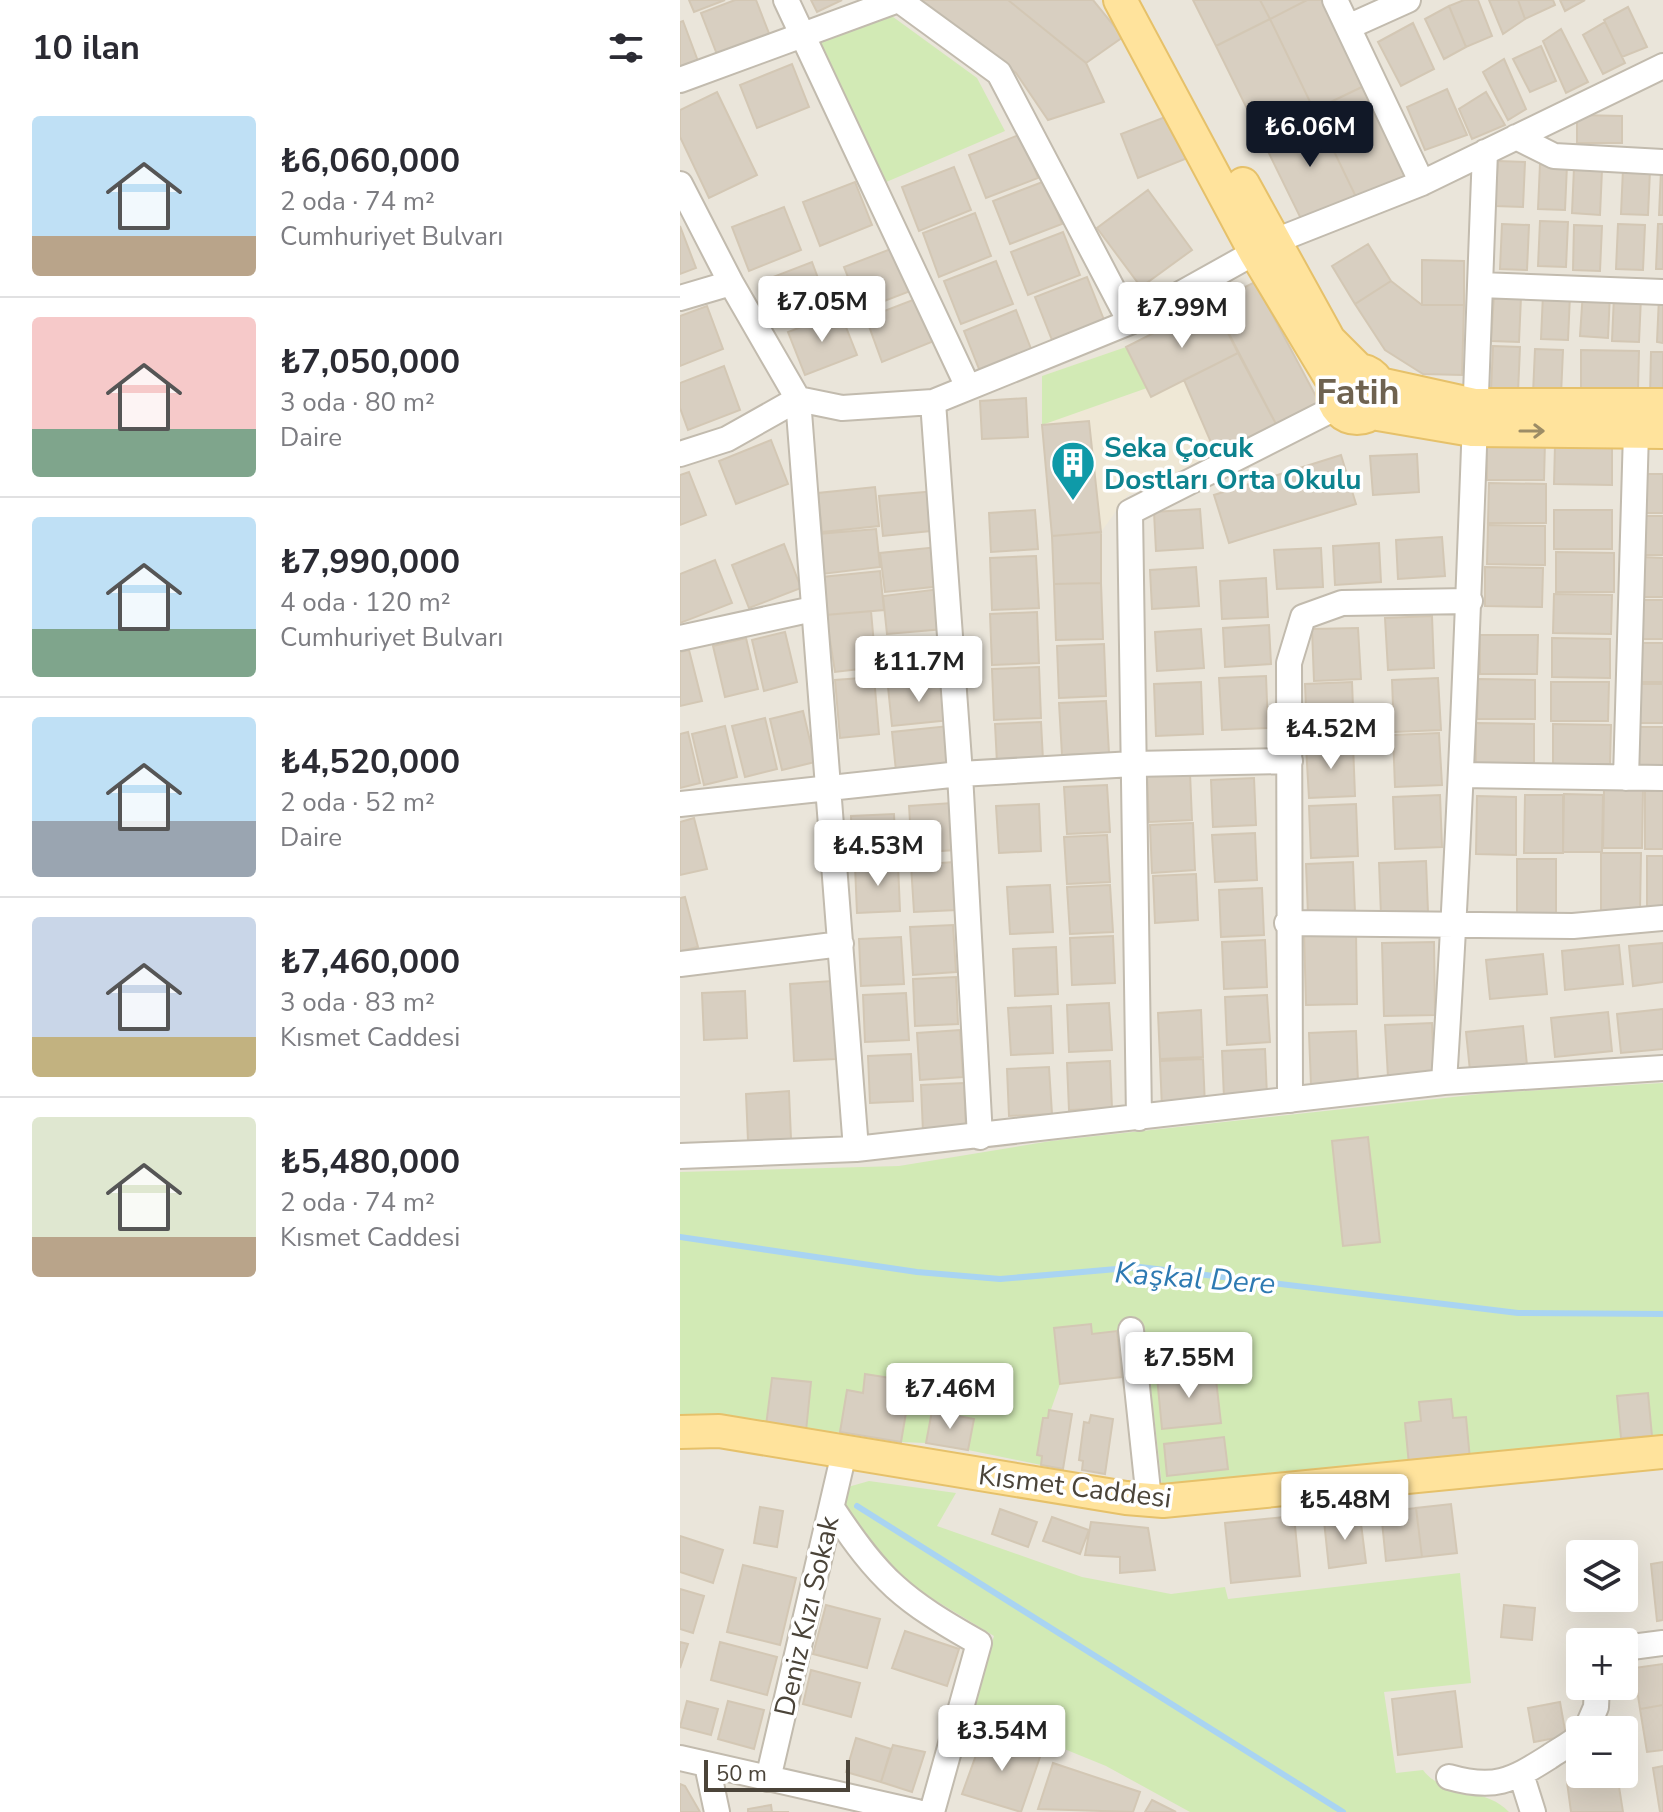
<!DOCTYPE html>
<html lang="tr">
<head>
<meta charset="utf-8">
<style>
  :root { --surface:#fff; --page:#f7f7f7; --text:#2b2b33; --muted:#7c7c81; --line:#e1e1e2; --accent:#111827 }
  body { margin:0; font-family:"Nunito Sans",sans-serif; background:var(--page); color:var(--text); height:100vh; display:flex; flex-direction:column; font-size:30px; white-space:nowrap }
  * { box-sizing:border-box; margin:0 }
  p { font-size:26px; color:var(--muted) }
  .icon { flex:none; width:44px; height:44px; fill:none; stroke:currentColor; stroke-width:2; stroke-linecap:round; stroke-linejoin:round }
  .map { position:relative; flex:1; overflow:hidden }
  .sheet { display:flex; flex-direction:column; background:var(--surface); width:680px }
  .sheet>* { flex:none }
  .controls { position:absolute; left:886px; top:1540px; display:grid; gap:16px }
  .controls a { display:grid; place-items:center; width:72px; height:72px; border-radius:8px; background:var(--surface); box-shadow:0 8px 32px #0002; font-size:40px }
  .scale { position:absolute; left:24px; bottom:20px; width:146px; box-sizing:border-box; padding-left:8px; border:4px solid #4b4439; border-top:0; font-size:22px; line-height:28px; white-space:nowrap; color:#4b4439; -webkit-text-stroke:6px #fff; paint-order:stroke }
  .price { position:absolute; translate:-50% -68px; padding:0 18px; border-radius:8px; background:#fff; color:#222; font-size:26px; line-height:52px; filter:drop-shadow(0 2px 4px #0008) }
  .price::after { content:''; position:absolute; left:50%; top:48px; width:24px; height:18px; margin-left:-12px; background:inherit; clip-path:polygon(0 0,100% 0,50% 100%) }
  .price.active { background:var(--accent); color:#fff }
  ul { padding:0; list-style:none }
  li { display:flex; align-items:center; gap:24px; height:200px; padding:0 32px }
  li+li { border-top:2px solid var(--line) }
  li span { display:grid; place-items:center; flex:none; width:224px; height:160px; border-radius:8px; color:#555 }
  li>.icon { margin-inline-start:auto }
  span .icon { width:96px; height:96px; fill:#fffc; stroke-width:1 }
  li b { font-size:34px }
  h2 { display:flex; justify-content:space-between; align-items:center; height:96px; padding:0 32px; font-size:34px }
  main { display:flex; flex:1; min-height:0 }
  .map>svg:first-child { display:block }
  .residential { fill:#eae5da; fill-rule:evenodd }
  .education { fill:#efe8d6 }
  .green { fill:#d2eab5 }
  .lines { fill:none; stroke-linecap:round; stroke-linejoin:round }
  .stream { stroke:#a9d4f2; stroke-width:6 }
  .building { fill:#d8cfc1; stroke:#d3c7b4; stroke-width:2 }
  .minor-casing { stroke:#c2bbae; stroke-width:28 }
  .major-casing { stroke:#e6c16a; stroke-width:36 }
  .minor { stroke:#fff; stroke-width:24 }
  .major { stroke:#ffe39c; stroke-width:32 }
  .oneway { stroke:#9c8c66 }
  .labels { text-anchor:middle; stroke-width:7; stroke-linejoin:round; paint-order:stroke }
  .culture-label { font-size:28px; font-weight:bold; fill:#0d838f; stroke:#fff; text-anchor:start }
  .street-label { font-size:28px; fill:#4b4439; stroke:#fff }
  .water-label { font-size:30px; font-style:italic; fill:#2e7ab2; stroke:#fff }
  .district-label { font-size:36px; font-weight:bold; fill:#6e6250; stroke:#fff }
</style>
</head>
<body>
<main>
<section class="sheet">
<h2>10 ilan<svg class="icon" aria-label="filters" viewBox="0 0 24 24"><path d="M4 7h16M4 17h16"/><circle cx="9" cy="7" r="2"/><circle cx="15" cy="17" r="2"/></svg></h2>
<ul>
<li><span style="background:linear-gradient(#bfe0f5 75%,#b9a48a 0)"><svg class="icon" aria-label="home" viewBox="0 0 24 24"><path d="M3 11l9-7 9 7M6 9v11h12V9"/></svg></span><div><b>₺6,060,000</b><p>2 oda · 74 m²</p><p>Cumhuriyet Bulvarı</p></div></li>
<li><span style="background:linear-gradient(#f6c9c9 70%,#7fa58c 0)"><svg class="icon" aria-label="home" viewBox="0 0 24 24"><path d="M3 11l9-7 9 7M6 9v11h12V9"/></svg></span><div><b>₺7,050,000</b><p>3 oda · 80 m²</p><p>Daire</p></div></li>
<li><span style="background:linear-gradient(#bfe0f5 70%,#7fa58c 0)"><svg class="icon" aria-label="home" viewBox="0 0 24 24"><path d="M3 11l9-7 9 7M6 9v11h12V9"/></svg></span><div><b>₺7,990,000</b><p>4 oda · 120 m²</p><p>Cumhuriyet Bulvarı</p></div></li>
<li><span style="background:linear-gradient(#bfe0f5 65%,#9aa5b1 0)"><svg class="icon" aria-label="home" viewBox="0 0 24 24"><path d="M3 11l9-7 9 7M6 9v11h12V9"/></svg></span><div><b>₺4,520,000</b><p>2 oda · 52 m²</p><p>Daire</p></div></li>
<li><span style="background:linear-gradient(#c9d6e8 75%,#c2b280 0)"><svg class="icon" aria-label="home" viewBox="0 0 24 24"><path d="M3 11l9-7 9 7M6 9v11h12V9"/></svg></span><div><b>₺7,460,000</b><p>3 oda · 83 m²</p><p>Kısmet Caddesi</p></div></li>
<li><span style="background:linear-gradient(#dfe7d0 75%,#b9a48a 0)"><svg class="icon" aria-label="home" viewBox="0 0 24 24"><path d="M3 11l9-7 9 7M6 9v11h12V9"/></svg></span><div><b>₺5,480,000</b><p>2 oda · 74 m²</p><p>Kısmet Caddesi</p></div></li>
</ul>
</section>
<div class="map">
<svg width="983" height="1812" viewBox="0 0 983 1812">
  <rect width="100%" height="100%" fill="#f6f3ec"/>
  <path class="residential" d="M0 0H983V1812H0ZM900 1554H944V1598H900ZM900 1642H944V1686H900ZM900 1730H944V1774H900Z"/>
  <path class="education" d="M446 347 472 397 558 353 596 424 447 496 421 532 362 425V376Z"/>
  <path class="green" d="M209 14 297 78 325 131 204 183 137 40Z
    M446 347 467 388 362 425V376Z
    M983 1083V1443L482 1486 464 1329 412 1334 411 1325 374 1329 380 1384 368 1418H363L357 1455 362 1456 361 1465 288 1450 293 1419 252 1412 246 1443 221 1442 228 1401 214 1398 217 1379 186 1374 183 1393 160 1432 126 1431 131 1383 93 1378 86 1426 16 1414H0V1172L219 1166 371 1141 810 1093Z
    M189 1481 276 1493 257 1526 402 1577 491 1594 545 1587 548 1599 780 1573 791 1683 704 1692 716 1773 743 1770C764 1798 805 1786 829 1812H510L426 1766 291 1711 314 1636 225 1582 188 1542 159 1499 168 1487Z"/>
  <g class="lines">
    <path class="stream" d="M0 1237 237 1272 320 1279 460 1267 838 1313 983 1314
      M177 1506 663 1812"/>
  </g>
  <path class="building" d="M9 0H45L14 12Z
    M55 0H76L90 36 38 57 21 13Z
    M131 0H162L137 12Z
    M240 0H328L406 63 424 102 368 120 336 73Z
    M328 0H413L443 37 406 63Z
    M513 0H580L590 19 536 46Z
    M580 0H627L590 19Z
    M627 0H644L686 85 634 110 590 19Z
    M784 0H798L812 36 786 47 769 6Z
    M809 0H838L845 19 823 34Z
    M838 0H873L875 5 845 19Z
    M880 0H905L885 11Z
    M769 6 786 47 764 59 745 19Z
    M948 7 967 47 942 57 924 20Z
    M590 19 634 110 581 137 536 46Z
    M3 21 19 64 0 71V22Z
    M925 22 945 63 923 74 903 35Z
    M733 23 754 69 721 86 698 42Z
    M881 29 908 82 886 93 863 41Z
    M861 46 876 81 850 92 833 59Z
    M824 59 846 109 828 120 803 72Z
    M112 64 129 107 77 128 60 85Z
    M686 85 730 176 678 201 634 110Z
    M767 89 787 135 745 150 727 107Z
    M37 92 77 175 29 198 0 137V110Z
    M806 92 825 125 792 139 779 109Z
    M634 110 678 201 625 227 581 137Z
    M493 114 510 157 458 178 441 134Z
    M897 115 942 116V143H897Z
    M341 134 358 178 306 198 289 155Z
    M818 161 845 162 843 207 815 206Z
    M860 164 887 165 885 210 858 209Z
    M274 167 291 210 239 231 222 187Z
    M894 168 922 170 920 215 892 213Z
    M943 169 970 170 968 215 941 214Z
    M981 170H983V215H979Z
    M365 181 382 224 330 244 313 201Z
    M175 182 192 225 140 246 123 202Z
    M468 190 512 250 461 287 417 228Z
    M104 207 121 250 69 271 52 227Z
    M295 213 311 256 259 277 243 233Z
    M860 221 888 222 886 267 858 266Z
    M822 224 849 225 847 270 820 269Z
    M938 224 965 225 963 270 936 269Z
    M978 224H983V269H976Z
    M894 225 922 226 920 271 893 270Z
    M0 226 16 268 0 274Z
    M383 232 400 275 348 295 331 252Z
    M688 244 711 281 675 304 652 266Z
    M216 247 233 290 181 310 164 267Z
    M742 260 784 261V305H742Z
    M316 261 333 304 281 324 264 281Z
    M132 262 148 305 97 326 80 282Z
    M407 277 424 320 372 340 355 297Z
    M711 281 742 305H784L782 375 743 374 705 350 675 304Z
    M575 282 639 402 596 424 533 303Z
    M903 291 930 293 928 338 900 336Z
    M863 294 890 295 888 340 861 339Z
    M814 296 841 297 839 342 811 341Z
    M934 296 961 297 959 342 932 341Z
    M979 297 983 298V343L977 342Z
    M238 298 254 341 202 362 186 318Z
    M533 303 558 353 471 397 446 347Z
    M27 306 43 349 0 366V316Z
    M336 310 353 354 301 374 284 331Z
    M160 312 177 355 125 375 108 332Z
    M813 346 840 347 838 392 811 391Z
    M855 349 883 350 881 395 853 394Z
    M901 350 959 351 958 390 901 389Z
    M971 352H983V397H970Z
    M558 353 596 424 536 454 504 380Z
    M44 366 60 410 8 430 0 408V383Z
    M346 398 348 437 302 439 300 401Z
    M409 421 421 532 372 536 362 425Z
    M91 440 108 484 56 504 39 461Z
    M807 440 865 441 864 480H807Z
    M875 445 932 446V485L874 484Z
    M737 454 739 492 693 495 690 456Z
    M661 455 676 504 549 543 534 495Z
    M9 472 26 515 0 525V475Z
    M964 474H983V513H963Z
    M809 483 866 484V523H808Z
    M195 487 199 526 142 532 138 493Z
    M256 491 260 530 203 536 199 496Z
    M520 509 523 548 476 551 474 512Z
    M355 510 358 549 311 552 309 513Z
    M874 510H932V549H874Z
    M963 516H983V555H963Z
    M808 525 865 526V565L807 564Z
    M196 529 200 567 142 574 138 534Z
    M421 532V583L374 584 372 536Z
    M762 537 765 576 718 579 716 540Z
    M699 543 701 582 655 585 653 546Z
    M104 544 121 588 69 608 52 565Z
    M258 547 262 586 205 592 200 553Z
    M641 548 643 587 597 589 594 550Z
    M876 552 934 553V592H876Z
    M356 556 359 608 312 610 310 558Z
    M961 557 983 558V597H961Z
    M35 560 52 603 0 623V574Z
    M516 567 519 606 472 609 470 570Z
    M805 567 863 568 862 607 805 606Z
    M200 571 204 610 146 615 142 577Z
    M586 578 588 617 542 619 540 581Z
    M421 583 423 639 376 640 374 584Z
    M260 589 264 629 207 634 203 596Z
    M874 594 932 595 931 634 873 633Z
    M959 600H983V639H959Z
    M191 611 196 667 155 672 146 615Z
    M357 612 359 663 312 665 310 614Z
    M752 616 754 668 708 670 705 618Z
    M589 625 591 664 545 667 543 628Z
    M678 628 681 679 634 681 632 629Z
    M521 629 524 668 477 671 475 632Z
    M105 632 117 682 84 691 72 640Z
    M800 635H858L857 674H800Z
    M262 637 265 676 208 682 204 643Z
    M66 638 78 689 45 697 33 646Z
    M872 638 930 639V678L872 677Z
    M957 643H983V682H956Z
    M424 644 426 696 379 698 377 646Z
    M9 650 22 701 0 706V652Z
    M359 667 361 718 314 720 312 669Z
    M586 676 588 728 542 730 539 678Z
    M194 677 199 734 160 738 155 680Z
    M758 678 761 730 714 732 712 680Z
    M798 679 855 680V719H797Z
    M266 681 270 720 212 726 208 687Z
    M521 682 523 734 476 736 474 684Z
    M672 682 674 734 627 735 625 684Z
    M871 682H929L928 721H871Z
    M955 684H983V723H955Z
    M426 701 429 753 382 755 379 703Z
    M123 711 135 762 102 770 90 719Z
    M85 718 97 769 65 777 52 726Z
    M361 722 363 760 317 763 315 724Z
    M796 723 854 724V763H796Z
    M873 724 931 725 930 764H873Z
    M45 726 57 777 24 785 12 734Z
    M269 726 273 765 216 771 212 732Z
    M954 727H983V766H954Z
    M8 732 20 783 0 788V734Z
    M759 733 762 785 715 787 713 735Z
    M673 744 675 796 629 798 626 746Z
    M510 773 512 820 469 822 467 775Z
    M574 778 576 825 533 827 531 780Z
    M427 785 430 832 387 834 384 787Z
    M924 790H963L962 848H923Z
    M965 791H983V849H965Z
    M884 794 923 795 922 852H883Z
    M760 795 762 847 715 849 713 797Z
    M845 795H883V853H844Z
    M797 796 836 797V855L796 854Z
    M272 803 275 850 232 853 229 806Z
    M359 804 361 851 319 853 316 806Z
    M676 804 678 856 631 858 629 806Z
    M214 814 216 861 173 863 171 816Z
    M14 818 27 869 0 875V822Z
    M513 823 515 870 472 873 470 825Z
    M575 833 577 880 535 882 532 835Z
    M427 835 430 882 387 884 384 837Z
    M921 853H961L960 911H921Z
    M967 856H983V914H967Z
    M837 859H876V917L837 916Z
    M746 861 748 912 701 915 699 863Z
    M274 862 277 910 234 912 231 865Z
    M673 862 675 913 628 915 626 864Z
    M218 864 220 911 177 913 175 866Z
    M516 874 518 920 475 923 473 876Z
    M370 885 373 932 330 934 327 887Z
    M430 885 433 932 390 934 387 887Z
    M582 888 584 935 541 937 539 890Z
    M5 897 18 947 0 951V898Z
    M273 925 276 972 233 975 230 927Z
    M676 931 677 1004 626 1005 624 932Z
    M433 936 435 983 392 985 390 938Z
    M221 937 224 984 181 986 179 939Z
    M585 940 587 987 544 989 542 942Z
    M754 942 755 1015 704 1016 702 943Z
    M983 943V982L953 986 949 946Z
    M939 945 943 984 885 990 882 951Z
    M376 947 378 994 335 996 333 949Z
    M863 954 867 994 810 999 806 960Z
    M276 977 278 1024 235 1026 233 979Z
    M152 981 156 1059 114 1061 110 984Z
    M65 991 67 1038 24 1040 22 993Z
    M226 993 229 1040 185 1042 183 995Z
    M587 995 590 1042 547 1045 545 997Z
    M429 1003 432 1050 389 1052 387 1005Z
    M371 1006 373 1053 331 1055 328 1008Z
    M983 1009V1049L941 1053 937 1014Z
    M521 1010 523 1057 480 1059 478 1013Z
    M928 1012 932 1051 875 1057 871 1018Z
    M752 1023 754 1075 708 1077 705 1025Z
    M843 1026 847 1065 790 1071 786 1032Z
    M280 1030 283 1077 240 1080 237 1033Z
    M676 1031 678 1083 631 1085 629 1033Z
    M585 1049 587 1096 544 1098 542 1051Z
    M231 1054 233 1101 190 1103 188 1056Z
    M523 1059 525 1106 482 1108 480 1061Z
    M430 1061 432 1108 389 1110 387 1063Z
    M369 1067 372 1114 329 1116 327 1069Z
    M284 1083 286 1130 243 1132 241 1085Z
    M109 1091 111 1139 68 1141 66 1094Z
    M688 1137 700 1242 663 1246 652 1141Z
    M411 1324 412 1334 437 1331 442 1377 380 1384 374 1328Z
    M535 1371 541 1423 482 1429 477 1377Z
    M185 1374 217 1379 214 1398 228 1401 221 1442 160 1432 167 1390 183 1393Z
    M92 1378 131 1382 126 1431 86 1426Z
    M968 1393 972 1436 941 1438 937 1396Z
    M771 1399 773 1418 786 1417 790 1459 729 1465 725 1423 741 1421 739 1402Z
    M369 1410 392 1414 383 1469 361 1465 362 1456 357 1455 363 1418H368Z
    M252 1411 294 1419 288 1450 246 1443Z
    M411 1415 433 1419 425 1474 402 1470 403 1461 399 1460 404 1422 409 1423Z
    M544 1437 548 1469 487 1476 484 1444Z
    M771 1504 777 1553 742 1557 736 1508Z
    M80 1507 103 1511 97 1547 74 1543Z
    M736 1508 742 1557 706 1561 701 1512Z
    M320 1509 357 1522 348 1547 312 1534Z
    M614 1516 620 1576 551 1583 545 1523Z
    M680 1516 686 1563 649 1568 644 1521Z
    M372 1517 409 1530 400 1554 363 1541Z
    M411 1522 468 1528 475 1570 440 1573V1557L405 1555Z
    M0 1536 43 1550 33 1583 0 1572Z
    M983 1562V1620L977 1621 971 1564Z
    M63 1565 116 1578 100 1645 47 1632Z
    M0 1589 24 1596 13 1633 0 1629Z
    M146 1605 200 1619 187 1668 133 1654Z
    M824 1605 855 1608 852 1640 821 1637Z
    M225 1631 279 1649 267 1686 212 1668Z
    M0 1642 8 1644 0 1668Z
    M40 1642 97 1657 87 1695 31 1680Z
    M983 1664V1705L960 1709 954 1668Z
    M131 1670 180 1683 171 1717 123 1704Z
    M775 1691 782 1747 718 1755 712 1699Z
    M7 1701 38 1709 31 1735 0 1727Z
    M48 1701 84 1710 74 1749 38 1739Z
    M880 1702 886 1736 854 1742 848 1708Z
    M983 1705V1750L967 1752 960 1709Z
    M304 1733 361 1754 341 1812 282 1794Z
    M176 1738 211 1749 201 1782 166 1772Z
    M213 1745 245 1752 232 1792 201 1782Z
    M373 1763 460 1792 453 1812 358 1809Z
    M983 1766V1812H980L973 1768Z
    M937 1774 943 1812H891L887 1782Z
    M0 1784 5 1786 20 1812H0Z
    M472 1800 496 1812H465Z
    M91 1805 92 1812H109H68V1809Z"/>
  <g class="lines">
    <g class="minor-casing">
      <path id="minor" d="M106 0 287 385
        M219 0 319 73 450 322
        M655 0 742 183
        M668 27 728 0
        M0 80 218 0
        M836 137 874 156 983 162
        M0 184 51 283 118 399 162 408 253 402 450 322 595 241 742 183 983 66
        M800 285 983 292
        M0 298 51 283
        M253 402 280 774 300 1137
        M0 454 47 439 118 399 176 1149
        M0 638 133 609
        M781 775 983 778
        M946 778 956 432
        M0 804 280 774 453 764 610 761
        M607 923 893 926 983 918
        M0 964 161 944
        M764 1082C784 772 793 463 805 152
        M610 1100 609 663 623 617 662 603 790 601
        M459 1118 450 512 657 407
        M0 1156 176 1149 764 1082 983 1068
        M451 1330 469 1500
        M152 1508C200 1581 223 1600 299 1643L252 1812
        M944 1648 983 1643
        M906 1730 916 1707 917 1686
        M0 1758 237 1812
        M27 1765 37 1812
        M841 1774 853 1812
        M769 1777C814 1790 831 1781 869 1757 879 1750 891 1744 900 1736
        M88 1779 164 1453"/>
    </g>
    <g class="major-casing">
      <path id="major" d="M440 0 575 252 655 385
        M563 184 649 340 679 370
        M653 394a24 24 0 1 1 48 0a24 24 0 1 1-48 0Z
        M700 384 795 405H983
        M692 413 792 430 983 432
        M0 1432 39 1431 446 1498 483 1501 983 1452"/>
    </g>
    <use href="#minor" class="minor"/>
    <use href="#major" class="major"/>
  </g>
  <defs><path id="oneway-shaft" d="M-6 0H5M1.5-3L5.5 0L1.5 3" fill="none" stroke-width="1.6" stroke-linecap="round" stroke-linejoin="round" transform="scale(2)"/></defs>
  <use class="oneway" href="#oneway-shaft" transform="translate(852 431)"/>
  <defs>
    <g id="building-pin" transform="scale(2.3)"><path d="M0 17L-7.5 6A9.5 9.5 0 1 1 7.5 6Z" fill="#0f9aa8" stroke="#fff"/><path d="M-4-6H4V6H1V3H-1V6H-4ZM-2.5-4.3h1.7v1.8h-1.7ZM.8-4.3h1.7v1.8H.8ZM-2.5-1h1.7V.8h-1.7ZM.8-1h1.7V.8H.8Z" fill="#fff"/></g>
  </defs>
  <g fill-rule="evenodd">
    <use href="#building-pin" x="393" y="463"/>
  </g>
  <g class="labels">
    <g class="culture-label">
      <text x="424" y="457">Seka Çocuk<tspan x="424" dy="32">Dostları Orta Okulu</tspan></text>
    </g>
    <g class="street-label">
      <text transform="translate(395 1486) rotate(7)" y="10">Kısmet Caddesi</text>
      <text transform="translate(126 1616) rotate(-77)" y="10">Deniz Kızı Sokak</text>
    </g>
    <g class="water-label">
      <text transform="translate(515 1278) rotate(4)" y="10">Kaşkal Dere</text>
    </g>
    <g class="district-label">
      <text x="678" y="404">Fatih</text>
    </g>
  </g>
</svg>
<div class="controls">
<a><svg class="icon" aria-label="layers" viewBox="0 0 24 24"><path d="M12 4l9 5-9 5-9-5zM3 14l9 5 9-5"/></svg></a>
<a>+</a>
<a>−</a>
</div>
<div class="scale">50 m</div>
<b class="price active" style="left:630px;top:169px">₺6.06M</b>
<b class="price" style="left:142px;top:344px">₺7.05M</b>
<b class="price" style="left:502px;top:350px">₺7.99M</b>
<b class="price" style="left:239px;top:704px">₺11.7M</b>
<b class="price" style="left:651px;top:771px">₺4.52M</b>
<b class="price" style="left:198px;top:888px">₺4.53M</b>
<b class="price" style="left:509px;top:1400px">₺7.55M</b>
<b class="price" style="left:270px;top:1431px">₺7.46M</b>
<b class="price" style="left:665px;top:1542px">₺5.48M</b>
<b class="price" style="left:322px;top:1773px">₺3.54M</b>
</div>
</main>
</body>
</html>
